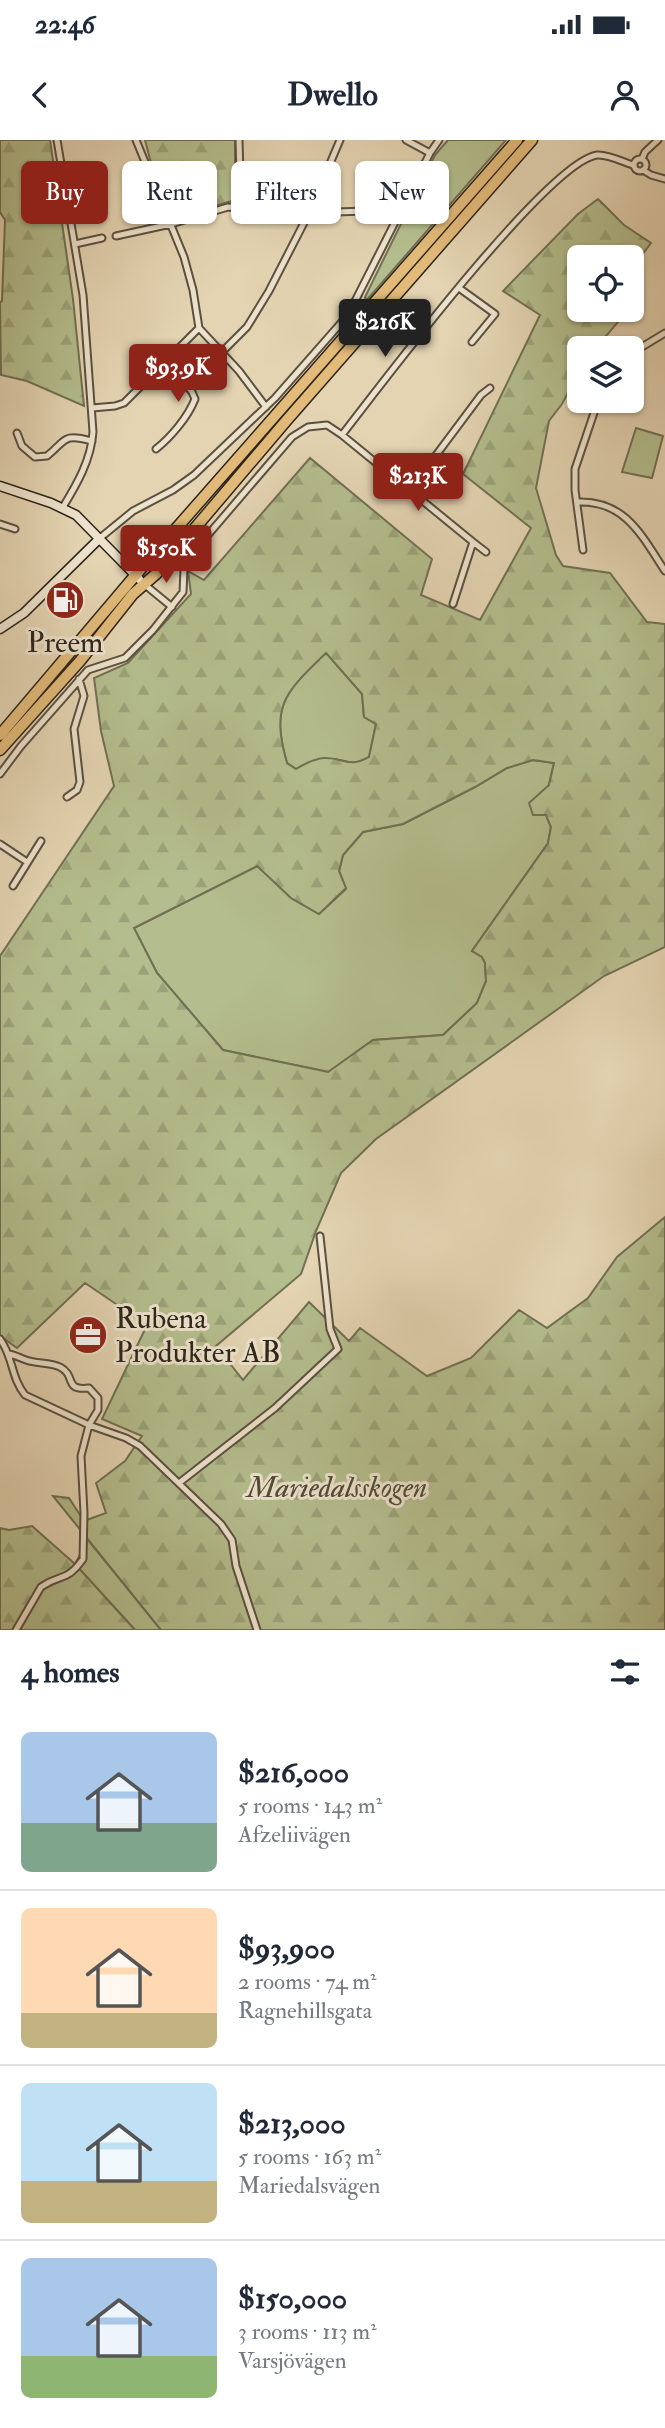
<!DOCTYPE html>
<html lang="en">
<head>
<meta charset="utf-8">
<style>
  :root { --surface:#fff; --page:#f2f2f3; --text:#1f2937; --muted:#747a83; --line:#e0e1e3; --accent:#8f2418 }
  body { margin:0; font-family:"IM FELL Double Pica",serif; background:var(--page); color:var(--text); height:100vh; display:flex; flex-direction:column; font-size:26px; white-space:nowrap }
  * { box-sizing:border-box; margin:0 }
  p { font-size:23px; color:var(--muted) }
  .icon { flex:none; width:38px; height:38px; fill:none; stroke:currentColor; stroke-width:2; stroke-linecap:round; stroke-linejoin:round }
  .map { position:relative; height:1490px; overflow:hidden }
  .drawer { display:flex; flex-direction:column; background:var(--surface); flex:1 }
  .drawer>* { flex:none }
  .top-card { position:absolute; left:21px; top:21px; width:623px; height:63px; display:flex; gap:14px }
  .buttons { position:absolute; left:567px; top:105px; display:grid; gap:14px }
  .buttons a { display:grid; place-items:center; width:77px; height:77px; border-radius:10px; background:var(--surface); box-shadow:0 2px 5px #0004; font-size:35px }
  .price { position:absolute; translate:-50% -60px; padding:0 16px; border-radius:7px; background:var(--accent); color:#fff; font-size:23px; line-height:46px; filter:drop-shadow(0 2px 4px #0008) }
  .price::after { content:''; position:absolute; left:50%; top:42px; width:21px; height:16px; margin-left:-10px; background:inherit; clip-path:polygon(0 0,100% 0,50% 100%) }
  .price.on { background:#222; color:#fff }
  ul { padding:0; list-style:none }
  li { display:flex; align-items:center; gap:21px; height:175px; padding:0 21px }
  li+li { border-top:2px solid var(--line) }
  li span { display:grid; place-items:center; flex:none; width:196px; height:140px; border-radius:10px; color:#555 }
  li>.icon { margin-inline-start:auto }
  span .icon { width:84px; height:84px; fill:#fffc; stroke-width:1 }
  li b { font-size:30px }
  h2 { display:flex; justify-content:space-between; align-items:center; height:84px; padding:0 21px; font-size:30px }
  .pill { padding:0 24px; border-radius:10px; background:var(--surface); box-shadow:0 2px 5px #0004; font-size:24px; line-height:63px }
  .pill.on { background:var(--accent); color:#fff }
  .status { display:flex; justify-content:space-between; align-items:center; height:49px; padding:0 35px; background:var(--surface); direction:ltr }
  .status svg { height:19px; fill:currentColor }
  header { display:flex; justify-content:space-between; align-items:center; height:91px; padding:0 21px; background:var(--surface); font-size:32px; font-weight:700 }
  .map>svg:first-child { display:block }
  .green { fill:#b4bd8d; stroke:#707054; stroke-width:2 }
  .forest { fill:url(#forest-firs); stroke:#707054; stroke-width:2; fill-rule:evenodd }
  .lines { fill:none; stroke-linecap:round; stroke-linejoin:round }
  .street-casing { stroke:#5b5040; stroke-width:9 }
  .secondary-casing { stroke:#2d241a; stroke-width:11 }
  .highway-casing { stroke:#2d241a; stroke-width:13 }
  .street { stroke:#ede3cd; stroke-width:5 }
  .secondary { stroke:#ede3cd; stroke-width:8 }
  .highway { stroke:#e2ba79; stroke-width:10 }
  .labels { text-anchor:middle; stroke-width:6; stroke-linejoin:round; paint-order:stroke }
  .poi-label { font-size:30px; fill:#2d241a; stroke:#ede3cd }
  .park-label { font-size:30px; font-style:italic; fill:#4f4a37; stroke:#ede3cd }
</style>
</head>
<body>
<div class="status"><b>22:46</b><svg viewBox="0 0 49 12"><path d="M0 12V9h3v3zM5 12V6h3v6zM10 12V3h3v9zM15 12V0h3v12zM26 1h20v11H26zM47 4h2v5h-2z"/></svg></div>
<header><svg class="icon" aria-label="back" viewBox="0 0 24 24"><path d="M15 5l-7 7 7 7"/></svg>Dwello<svg class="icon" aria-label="person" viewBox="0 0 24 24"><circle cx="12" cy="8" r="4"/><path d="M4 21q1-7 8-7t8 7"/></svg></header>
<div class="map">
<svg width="665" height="1490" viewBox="0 0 665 1490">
  <defs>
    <pattern id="forest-firs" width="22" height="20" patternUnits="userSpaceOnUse" patternTransform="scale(1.75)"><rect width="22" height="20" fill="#b4bd8d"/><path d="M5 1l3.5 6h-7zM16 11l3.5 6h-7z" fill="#9ba279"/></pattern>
  </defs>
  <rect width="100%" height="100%" fill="#e4d4b2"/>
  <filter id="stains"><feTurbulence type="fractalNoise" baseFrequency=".00286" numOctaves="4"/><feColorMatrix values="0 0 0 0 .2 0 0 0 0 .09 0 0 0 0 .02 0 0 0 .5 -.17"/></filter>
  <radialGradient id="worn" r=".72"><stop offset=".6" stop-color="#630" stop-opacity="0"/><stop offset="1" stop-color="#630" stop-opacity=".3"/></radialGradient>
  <path class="green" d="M448 0H506L366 161 365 157 426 33 435 15Z
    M636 288 663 296 652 338 622 332Z
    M326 512 362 554 364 577 376 584 369 617C349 628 348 619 330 619 319 619 305 624 296 629L287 623C270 564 286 552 326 512Z
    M533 620 554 623 542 674 546 675 551 687 548 703 472 811 482 817 485 823 486 841 477 863 443 895 373 900 329 932 223 910 157 833 134 788 258 726 291 758 319 774 346 749 339 731 343 715 363 692 403 684 475 647 507 628Z
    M80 1390 161 1490H135L75 1424 82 1411Z"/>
  <path class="forest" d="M0 0H50L73 159 84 266 27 241 1 235 0 162 2 161 5 80 0 72Z
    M145 0H235V60L175 78 151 23Z
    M598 59 624 85 651 103 639 119 637 160 632 166V117H579V170H628L596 208H579V232L562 264 549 281 536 348 556 415 563 426 610 433 647 482 665 484V807L604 836 376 999 341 1033 316 1091 301 1134 216 1206 243 1240 309 1162 349 1201 360 1188 427 1236 471 1218 519 1170 547 1188 588 1158 617 1117 665 1077V1490H161L53 1356 69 1358 84 1381 106 1373 96 1343 125 1321 142 1296 102 1279 147 1185 85 1143 17 1208 0 1196V816L114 646 101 591 94 538 128 523 191 454 188 431 204 440 310 318 432 419 421 455 480 480 531 388 463 334 540 175 503 151 578 74ZM326 513 362 554 364 577 376 584 369 617C348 629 344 617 324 618 314 619 304 624 296 629L287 623C270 564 286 552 326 513ZM533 620 554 623 549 645 529 663 533 675H546L551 687 548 703 472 811 482 817 485 823 486 841 477 863 443 895 373 900 328 932 223 910 157 833 134 788 257 726 291 758 319 774 346 748 339 731 343 715 363 692 403 684 475 647 507 628Z
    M32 1386 75 1424 135 1490H0V1388L9 1390Z"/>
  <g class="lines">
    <g class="street-casing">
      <path id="street" d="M57 0 83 155 93 292C91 320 77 344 63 367
        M136 0 184 117 193 150 199 188 239 231 266 267
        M239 0 241 67
        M406 0 430 13
        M634 25a6 6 0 1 1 12 0a6 6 0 1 1-12 0Z
        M642 19 645 12 658 0
        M643 30 651 35 665 39
        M116 96 171 84 228 67 304 73 367 71 397 77
        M75 104 102 98
        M459 148 495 174 472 202
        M221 213 247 187 269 151 309 73 340 0
        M632 213 665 193
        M92 268 115 266 124 263 199 188
        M17 293 22 306 35 317 47 316C67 300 62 293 92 301
        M342 295 473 402 453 464
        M156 309C171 297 188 277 195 259L192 252 166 221
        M410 350 481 255 490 248
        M578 362C625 360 642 396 665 431
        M0 384 15 389
        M100 398 133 371 173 350 194 335 275 258 348 175 430 13 439 0
        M473 402 486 412
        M583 410 575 350V329L598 261
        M144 444 172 467
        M0 634 21 606 88 530 125 518 153 490 183 452 184 429 189 417 292 297 308 287 327 285 342 295C380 246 548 22 597 15 608 14 623 22 633 25
        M67 657 77 650 80 642 74 589 84 556 79 539
        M0 704 27 722
        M13 746 41 701
        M0 1199C13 1216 11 1238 25 1255L89 1285 126 1298 140 1306 221 1384 232 1400 236 1426 257 1490
        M9 1214C15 1215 20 1218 26 1220 37 1224 49 1222 60 1227 77 1236 63 1251 89 1248L98 1258V1270L89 1285 81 1316 84 1373 83 1419C66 1443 61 1433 41 1447L16 1490
        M179 1343 275 1268 338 1209 330 1189 320 1096"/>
    </g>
    <g class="secondary-casing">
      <path id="secondary" d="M0 346 51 363 76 375 139 439
        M0 489 24 473 100 398"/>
    </g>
    <g class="highway-casing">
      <path id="highway" d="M0 595 145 424 517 0
        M0 610 80 521 133 454 156 434 286 281 532 0"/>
    </g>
    <use href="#street" class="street"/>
    <use href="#secondary" class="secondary"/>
    <use href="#highway" class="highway"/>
  </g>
  <defs>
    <g id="fuel-disc" transform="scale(2.0125)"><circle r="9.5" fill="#8f2418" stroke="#ede3cd"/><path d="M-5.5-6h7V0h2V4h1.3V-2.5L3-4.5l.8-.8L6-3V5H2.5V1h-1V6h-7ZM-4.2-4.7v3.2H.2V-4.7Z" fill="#fff"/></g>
    <g id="office-disc" transform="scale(2.0125)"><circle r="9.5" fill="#8f2418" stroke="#ede3cd"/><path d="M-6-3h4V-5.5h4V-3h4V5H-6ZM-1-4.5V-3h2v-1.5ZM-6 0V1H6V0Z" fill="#fff"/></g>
  </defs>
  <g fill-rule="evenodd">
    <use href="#fuel-disc" x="65" y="460"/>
    <use href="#office-disc" x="88" y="1195"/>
  </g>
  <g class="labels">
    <g class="poi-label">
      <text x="65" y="512">Preem</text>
      <text x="115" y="1188" text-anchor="start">Rubena<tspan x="115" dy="34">Produkter AB</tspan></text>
    </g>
    <g class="park-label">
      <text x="337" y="1357">Mariedalsskogen</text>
    </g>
  </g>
  <rect width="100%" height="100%" filter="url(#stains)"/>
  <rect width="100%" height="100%" fill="url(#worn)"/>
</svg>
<div class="buttons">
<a><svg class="icon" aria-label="locate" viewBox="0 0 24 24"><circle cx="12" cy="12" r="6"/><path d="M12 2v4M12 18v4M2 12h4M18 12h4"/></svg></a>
<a><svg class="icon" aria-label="layers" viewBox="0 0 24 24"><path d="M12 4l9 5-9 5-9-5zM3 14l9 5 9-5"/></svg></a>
</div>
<b class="price on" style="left:385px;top:219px">$216K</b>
<b class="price" style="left:178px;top:264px">$93.9K</b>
<b class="price" style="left:418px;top:373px">$213K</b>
<b class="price" style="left:166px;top:445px">$150K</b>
<div class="top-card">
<a class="pill on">Buy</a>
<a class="pill">Rent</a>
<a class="pill">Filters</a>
<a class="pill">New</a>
</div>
</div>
<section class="drawer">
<h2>4 homes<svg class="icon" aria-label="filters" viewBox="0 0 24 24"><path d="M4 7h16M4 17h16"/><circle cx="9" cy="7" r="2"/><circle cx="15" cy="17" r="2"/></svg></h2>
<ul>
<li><span style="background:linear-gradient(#a9c7e8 65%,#7fa58c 0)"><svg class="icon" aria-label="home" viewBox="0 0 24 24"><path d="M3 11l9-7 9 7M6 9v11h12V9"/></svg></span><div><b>$216,000</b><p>5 rooms · 143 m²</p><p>Afzeliivägen</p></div></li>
<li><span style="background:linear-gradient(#ffd9b3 75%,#c2b280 0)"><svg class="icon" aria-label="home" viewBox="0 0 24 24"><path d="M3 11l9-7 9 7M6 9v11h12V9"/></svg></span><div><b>$93,900</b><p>2 rooms · 74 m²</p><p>Ragnehillsgata</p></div></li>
<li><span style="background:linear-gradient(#bfe0f5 70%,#c2b280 0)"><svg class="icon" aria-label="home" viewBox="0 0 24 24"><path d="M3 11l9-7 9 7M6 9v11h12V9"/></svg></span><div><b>$213,000</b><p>5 rooms · 163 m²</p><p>Mariedalsvägen</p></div></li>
<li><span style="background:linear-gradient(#a9c7e8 70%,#8fb573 0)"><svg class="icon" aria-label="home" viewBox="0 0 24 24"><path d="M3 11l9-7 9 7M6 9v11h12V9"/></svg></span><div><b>$150,000</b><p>3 rooms · 113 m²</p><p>Varsjövägen</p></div></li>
</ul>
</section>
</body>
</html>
